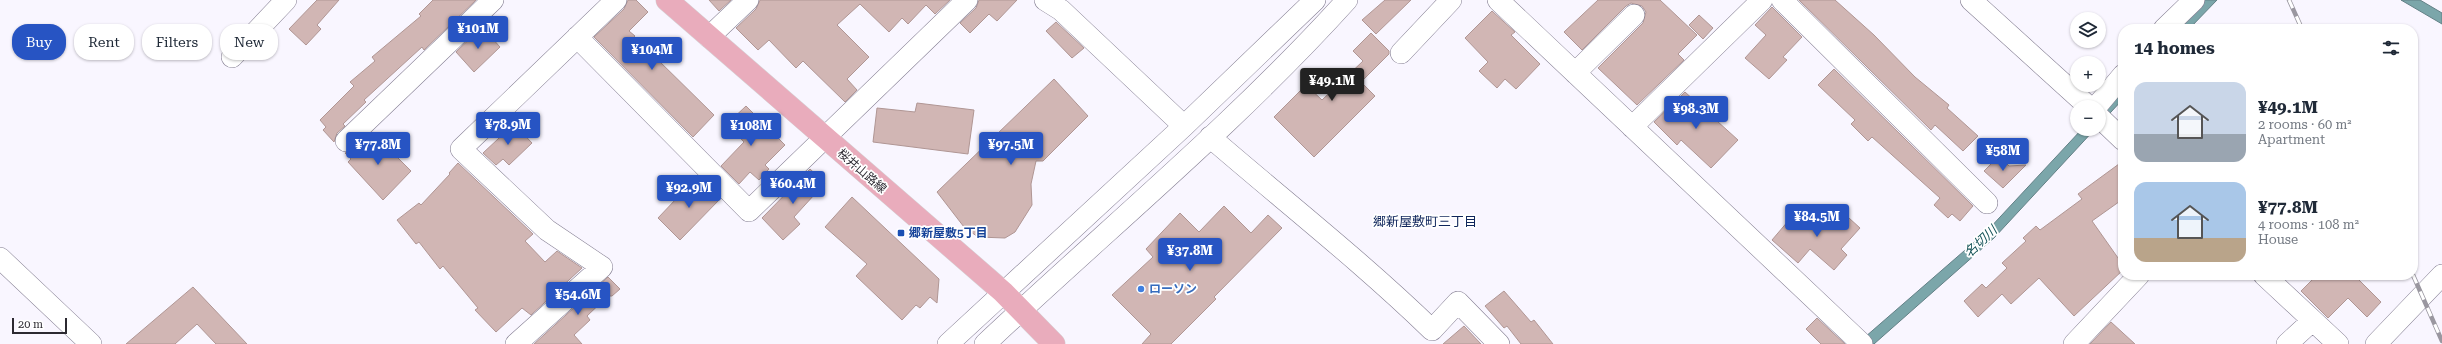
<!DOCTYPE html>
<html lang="en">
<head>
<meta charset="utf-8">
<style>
  :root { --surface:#fff; --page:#f2f2f3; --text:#1f2937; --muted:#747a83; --accent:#2754c3 }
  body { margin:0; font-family:"Roboto Serif","Noto Sans JP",serif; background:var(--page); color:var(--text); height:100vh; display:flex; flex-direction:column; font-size:15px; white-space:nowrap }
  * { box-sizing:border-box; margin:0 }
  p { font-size:13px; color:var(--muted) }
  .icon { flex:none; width:22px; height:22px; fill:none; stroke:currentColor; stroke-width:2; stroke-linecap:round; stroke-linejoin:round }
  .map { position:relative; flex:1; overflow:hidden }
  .panel { position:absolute; left:2118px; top:24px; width:300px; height:256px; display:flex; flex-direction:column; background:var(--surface); border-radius:16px; box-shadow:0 1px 3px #0004 }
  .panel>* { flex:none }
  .hud { position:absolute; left:12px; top:24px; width:380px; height:36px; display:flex; gap:8px }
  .buttons { position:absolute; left:2070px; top:12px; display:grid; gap:8px }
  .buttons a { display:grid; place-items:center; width:36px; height:36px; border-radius:50%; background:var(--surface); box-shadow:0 1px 3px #0004; font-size:20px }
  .scale { position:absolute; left:12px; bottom:10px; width:55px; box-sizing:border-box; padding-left:4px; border:2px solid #2c2931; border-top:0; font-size:11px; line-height:14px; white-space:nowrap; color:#2c2931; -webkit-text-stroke:3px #fff; paint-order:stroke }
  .price { position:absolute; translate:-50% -34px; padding:0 9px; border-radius:4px; background:var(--accent); color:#fff; font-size:13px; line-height:26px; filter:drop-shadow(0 1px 2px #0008) }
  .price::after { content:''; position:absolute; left:50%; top:24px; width:12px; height:9px; margin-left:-6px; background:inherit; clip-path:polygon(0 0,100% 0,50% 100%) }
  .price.active { background:#222; color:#fff }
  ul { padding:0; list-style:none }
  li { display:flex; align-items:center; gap:12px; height:100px; padding:0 16px }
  li span { display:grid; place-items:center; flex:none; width:112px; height:80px; border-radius:12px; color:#555 }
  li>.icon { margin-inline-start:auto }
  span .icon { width:48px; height:48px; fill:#fffc; stroke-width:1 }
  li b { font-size:17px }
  h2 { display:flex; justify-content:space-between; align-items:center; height:48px; padding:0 16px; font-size:17px }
  .chip { padding:0 14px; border-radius:16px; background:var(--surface); box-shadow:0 1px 3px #0004; font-size:14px; line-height:36px }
  .chip.active { background:var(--accent); color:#fff }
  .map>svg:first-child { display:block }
  .water { fill:#7ba6aa; stroke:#638086 }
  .building { fill:#d1b6b4; stroke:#b09694 }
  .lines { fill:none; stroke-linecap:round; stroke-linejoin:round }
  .minor-casing { stroke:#847e92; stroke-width:22 }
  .major-casing { stroke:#d5d4d6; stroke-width:23 }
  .minor { stroke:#fff; stroke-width:21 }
  .major { stroke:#e9acbc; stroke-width:22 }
  .rail-casing { stroke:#9a97a0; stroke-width:4.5 }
  .rail { stroke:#fff; stroke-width:3; stroke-dasharray:9; stroke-linecap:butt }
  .transit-dot { fill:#1a4fb4; stroke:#fff; stroke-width:1.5 }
  .shop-dot { fill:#3f7fe0; stroke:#fff; stroke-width:1.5 }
  .labels { text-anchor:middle; stroke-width:3.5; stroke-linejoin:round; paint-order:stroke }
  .street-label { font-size:12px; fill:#2c2931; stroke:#fff }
  .transit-label { font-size:12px; font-weight:bold; fill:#164399; stroke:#fff; text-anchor:start }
  .shop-label { font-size:12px; font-weight:bold; fill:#366cbe; stroke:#fff; text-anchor:start }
  .neighbourhood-label { font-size:13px; fill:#0f255b; stroke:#fff }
  .water-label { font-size:13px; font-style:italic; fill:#115055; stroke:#fff }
</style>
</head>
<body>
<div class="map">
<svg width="2442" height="344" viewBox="0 0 2442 344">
  <rect width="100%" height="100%" fill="#f9f6ff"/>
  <path class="water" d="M2204 0H2217L2189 29H2177Z
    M2401 0H2420L2442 13V24Z
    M2123 85V99L2099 125V111Z
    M2082 129H2095L1994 238 1874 344H1857L1987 231Z"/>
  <path class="building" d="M317 0H339L317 25 321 29 306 45 289 29Z
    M433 0H476L424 50 422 47 364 100 366 102 343 124 345 126 337 133 334 142 323 130 326 127 320 120 354 86 350 82 375 61 372 57 421 16 419 14Z
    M628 0H636L648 12 629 31 635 36 628 43 647 63 654 56 714 115 693 137 594 37 624 9Z
    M709 0H731L719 11Z
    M760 0H950L935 14 926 5 908 24 902 18 889 32 860 4 837 25 869 57 847 79 857 90 845 102 803 61 796 68 769 40 758 50 736 28 756 9Z
    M979 0H1017L997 21 989 14 970 33 960 23 976 8Z
    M1385 0H1411L1376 34 1362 20Z
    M1598 0H1660L1697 35 1678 54 1684 60 1637 105 1598 68 1643 23 1646 12 1642 6 1631 3 1626 6 1582 50 1564 32Z
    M1799 0H1835L1874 35 1915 77 1949 105 1947 108 1978 136 1963 151 1935 125 1931 130Z
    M1772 7 1802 37 1783 57 1787 60 1769 79 1745 58 1766 35 1755 25Z
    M1492 11 1515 32 1511 35 1540 64 1516 89 1505 79 1497 88 1479 71 1488 62 1465 38Z
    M1699 15 1713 28 1703 39 1689 25Z
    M1056 22 1084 48 1072 58 1046 31Z
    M482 27 500 47 474 72 456 52Z
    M1371 33 1389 51V54L1361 82 1375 96 1314 157 1274 117 1306 85 1322 100 1363 61 1353 51Z
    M1834 69 1973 206 1960 221 1952 214 1948 218 1934 205 1940 198 1872 137 1868 141 1851 124 1855 120 1818 85Z
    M1054 79 1088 116 1043 161H1036L1031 184 1032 205 1015 232 1005 238 978 237 964 227 937 192Z
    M1685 92 1738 140 1711 168 1681 140 1677 145 1654 122Z
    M917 103 974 110 968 154 873 142 877 108 915 112Z
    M746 106 785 145 765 165 769 169 759 180 750 172 739 184 721 166 744 142 727 124Z
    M514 124 532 143 509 165 503 159 496 165 483 153Z
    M375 135 411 171 383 200 348 162 351 159 345 153 354 150 361 143 364 146Z
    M1999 156 2009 166 2026 165 2003 188 1984 171Z
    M2123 161V199L2092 221 2123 265V270L2074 316 2039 278 2011 304 2002 294 1978 317 1964 301 1982 284 1986 288 2007 268 2002 263 2026 241 2023 238 2036 226 2040 230 2082 199 2078 194Z
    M458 163 533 234 525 241 545 262 557 251 582 268 531 315 522 308 496 332 475 310 478 308 443 266 440 269 419 242 416 244 397 220 419 203 421 205 450 174 449 173Z
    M810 169 825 183 794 217 800 224 783 240 762 218Z
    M695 179 702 186 705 183 720 199 680 240 658 218Z
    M852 197 939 279 937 303 930 297 920 308 916 305 902 320 856 276 867 264 825 227Z
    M1224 206 1251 233 1268 215 1282 228 1214 297 1216 299 1171 344H1142L1151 334 1112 295 1153 257 1146 249 1180 213 1199 232Z
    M1838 208 1860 228 1841 249 1847 255 1834 270 1810 249 1798 263 1772 240 1795 213 1817 232Z
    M2317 275H2354L2381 302 2367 317 2348 298 2328 318 2301 291Z
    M608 277 620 289 612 296H608L587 316 590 320 574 335 582 344H534Z
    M193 287 247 344H216L197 324 175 344H126Z
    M1504 291 1531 322 1534 320 1553 344H1521L1507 326 1504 328 1485 306Z
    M1817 318 1845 344H1821L1806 329Z
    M2111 322 2135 344H2090Z
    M1464 326 1481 344H1443Z"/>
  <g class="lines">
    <g class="minor-casing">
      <path id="minor" d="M1045 0 1061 10 1184 126
        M1498 0 1862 344
        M1782 0 1987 203
        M1971 0 2089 107
        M2164 29 2194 0
        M577 37 749 211 967 0
        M709 37 748 0
        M1401 53 1451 0
        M232 57 286 0
        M1575 73 1634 15
        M2096 107 2123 75
        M2099 117 2123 140
        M1632 127 1762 0
        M1210 137C1284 201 1362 262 1432 330L1458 302 1499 344
        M346 141 493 0
        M0 258 91 344
        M2264 275 2338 344
        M516 344 602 267 547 230 461 149 616 0
        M948 344 1184 126 1315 0
        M985 344C1106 230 1236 123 1347 0
        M2074 344 2139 275
        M2287 344 2312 321
        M2376 344 2442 275"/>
    </g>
    <g class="major-casing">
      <path id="major" d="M667 0 1003 292 1054 344"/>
    </g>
    <use href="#minor" class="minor"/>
    <use href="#major" class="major"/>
    <g class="rail-casing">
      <path id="rail" d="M2289 0 2302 29
        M2413 275 2442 341"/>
    </g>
    <use href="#rail" class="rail"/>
  </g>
  <rect class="transit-dot" x="897" y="229" width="8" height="8" rx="2"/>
  <circle class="shop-dot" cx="1141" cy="289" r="4"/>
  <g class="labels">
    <g class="street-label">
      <text transform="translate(862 171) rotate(41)" y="4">桜井山路線</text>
    </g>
    <g class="transit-label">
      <text x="909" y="237">郷新屋敷5丁目</text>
    </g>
    <g class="shop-label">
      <text x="1149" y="293">ローソン</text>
    </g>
    <g class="neighbourhood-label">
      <text x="1425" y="226">郷新屋敷町三丁目</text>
    </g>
    <g class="water-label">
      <text transform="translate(1980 241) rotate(-43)" y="5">名切川</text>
    </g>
  </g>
</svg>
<div class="buttons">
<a><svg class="icon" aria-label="layers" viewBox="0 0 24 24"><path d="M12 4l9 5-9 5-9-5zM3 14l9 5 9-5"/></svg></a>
<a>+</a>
<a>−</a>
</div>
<div class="scale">20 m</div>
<b class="price" style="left:478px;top:50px">¥101M</b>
<b class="price" style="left:652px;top:71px">¥104M</b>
<b class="price active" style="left:1332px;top:102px">¥49.1M</b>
<b class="price" style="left:1696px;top:130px">¥98.3M</b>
<b class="price" style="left:508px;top:146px">¥78.9M</b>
<b class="price" style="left:751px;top:147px">¥108M</b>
<b class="price" style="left:378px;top:166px">¥77.8M</b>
<b class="price" style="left:1011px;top:166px">¥97.5M</b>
<b class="price" style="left:2003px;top:172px">¥58M</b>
<b class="price" style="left:793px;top:205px">¥60.4M</b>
<b class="price" style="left:689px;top:209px">¥92.9M</b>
<b class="price" style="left:1817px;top:238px">¥84.5M</b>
<b class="price" style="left:1190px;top:272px">¥37.8M</b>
<b class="price" style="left:578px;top:316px">¥54.6M</b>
<div class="hud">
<a class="chip active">Buy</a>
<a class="chip">Rent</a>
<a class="chip">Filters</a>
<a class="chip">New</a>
</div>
<section class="panel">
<h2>14 homes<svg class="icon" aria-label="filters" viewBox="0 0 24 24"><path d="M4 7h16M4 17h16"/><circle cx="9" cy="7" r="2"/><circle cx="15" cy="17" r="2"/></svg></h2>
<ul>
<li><span style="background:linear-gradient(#c9d6e8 65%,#9aa5b1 0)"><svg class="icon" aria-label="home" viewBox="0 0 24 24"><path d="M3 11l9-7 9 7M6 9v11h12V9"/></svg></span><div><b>¥49.1M</b><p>2 rooms · 60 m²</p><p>Apartment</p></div></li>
<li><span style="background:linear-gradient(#a9c7e8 70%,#b9a48a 0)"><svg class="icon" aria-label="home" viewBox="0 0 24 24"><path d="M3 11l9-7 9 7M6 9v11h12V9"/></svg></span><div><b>¥77.8M</b><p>4 rooms · 108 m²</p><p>House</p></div></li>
</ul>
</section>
</div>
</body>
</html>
